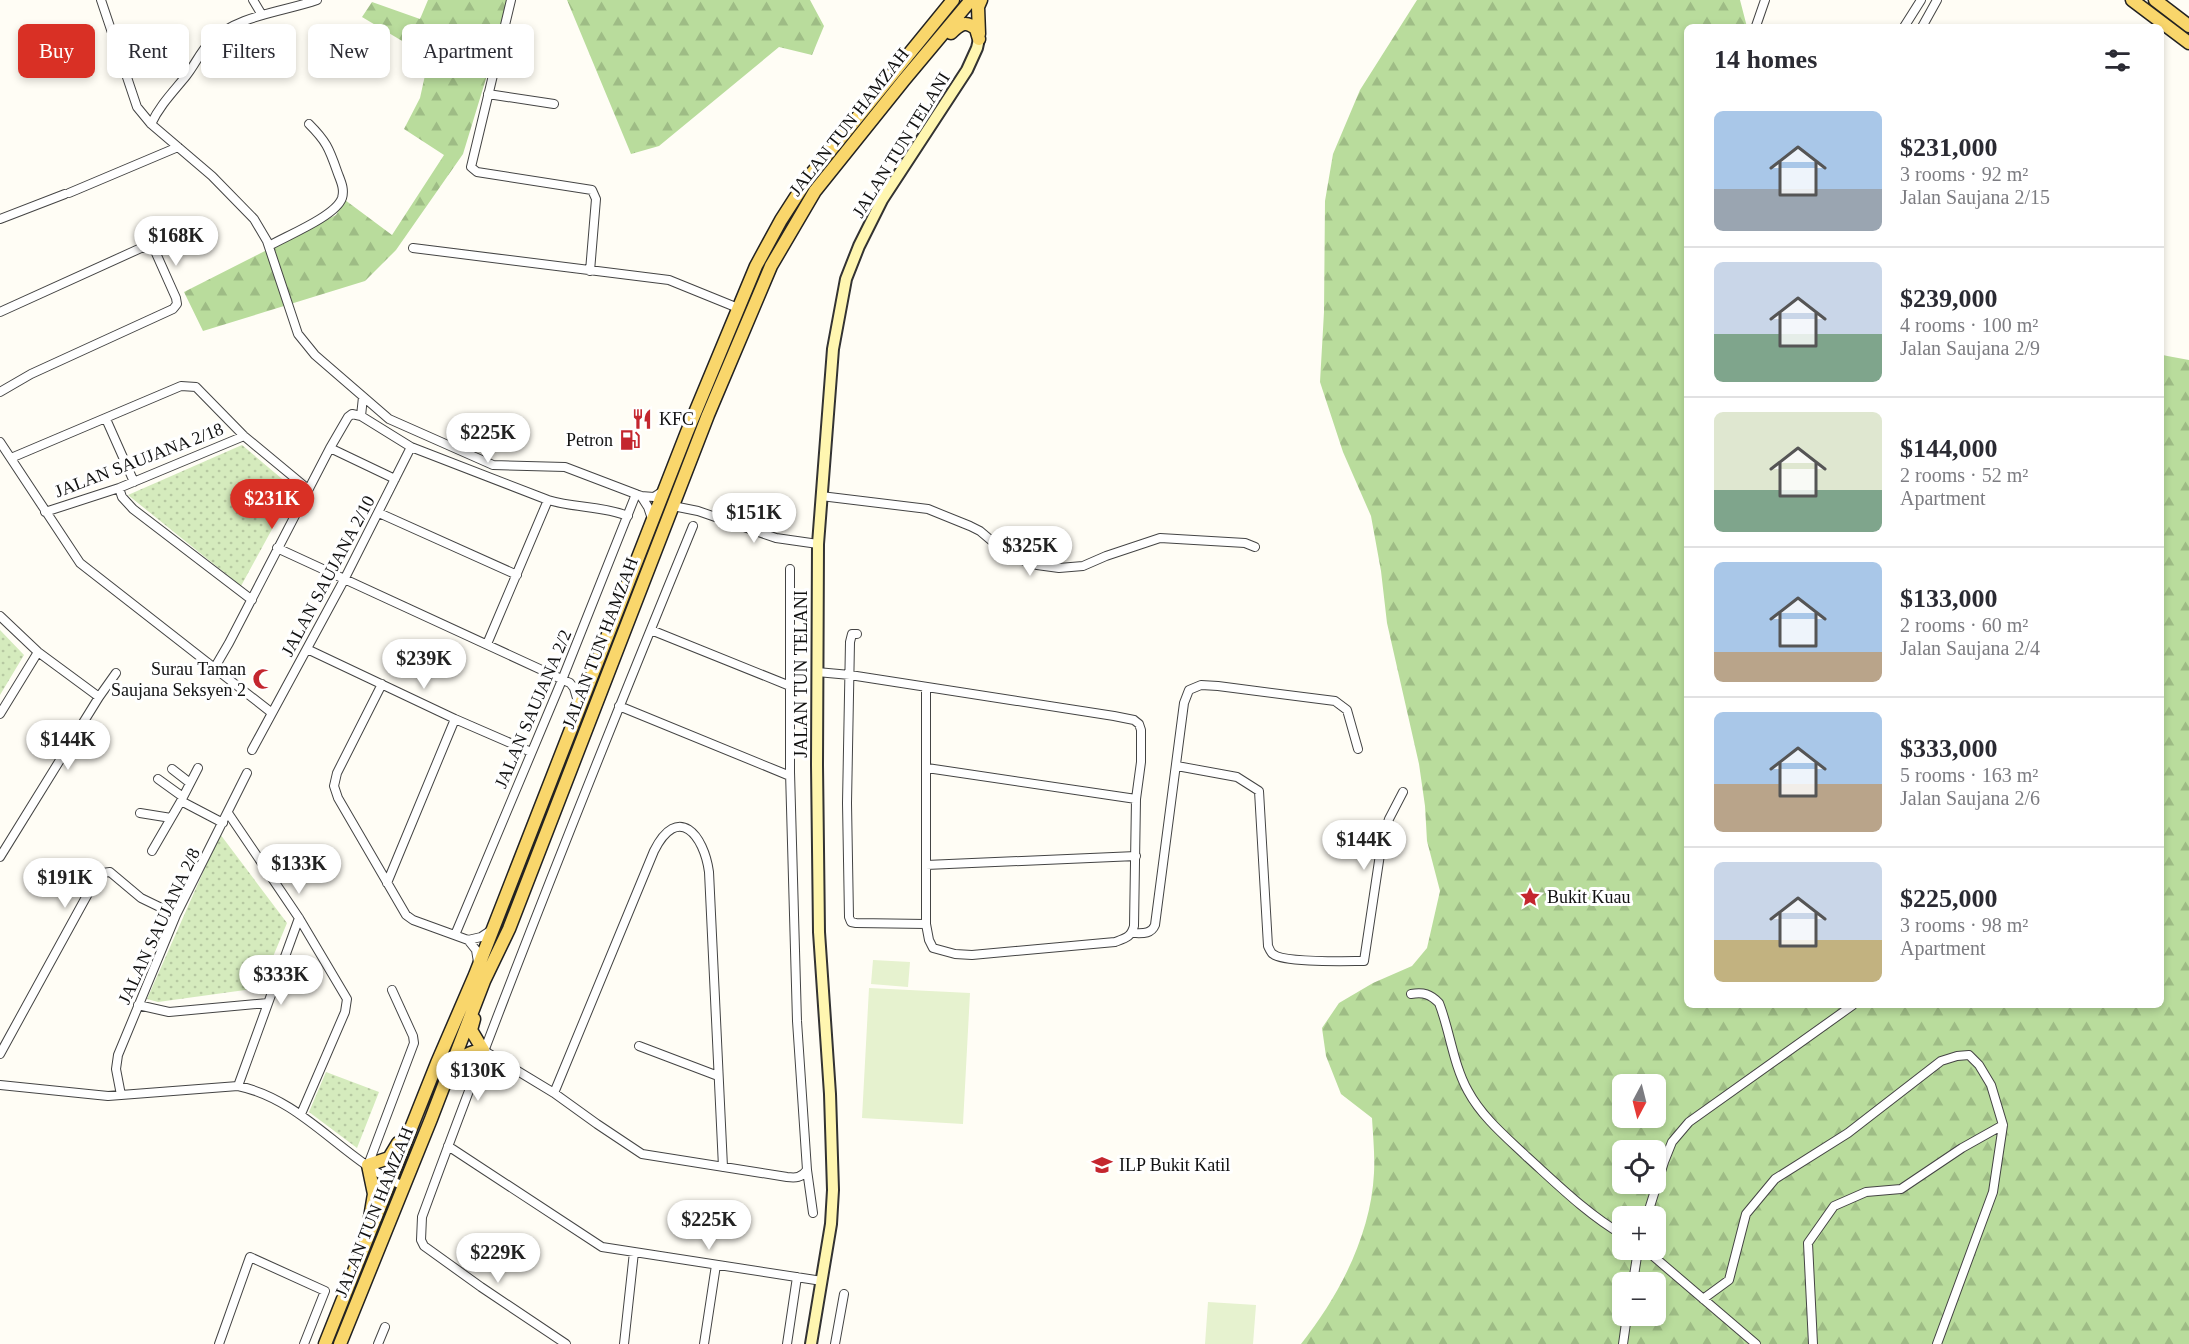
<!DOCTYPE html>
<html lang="en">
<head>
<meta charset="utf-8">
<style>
  :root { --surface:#fff; --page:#f7f7f7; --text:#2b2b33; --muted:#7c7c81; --line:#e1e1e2; --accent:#d93025 }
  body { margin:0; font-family:Georgia,serif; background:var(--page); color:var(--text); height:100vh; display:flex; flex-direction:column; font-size:22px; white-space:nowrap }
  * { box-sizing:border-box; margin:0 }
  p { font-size:20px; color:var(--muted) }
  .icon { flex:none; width:33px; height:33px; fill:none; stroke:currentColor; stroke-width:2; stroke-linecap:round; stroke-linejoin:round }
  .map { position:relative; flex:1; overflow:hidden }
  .side { position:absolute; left:1684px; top:24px; width:480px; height:984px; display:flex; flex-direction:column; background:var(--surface); border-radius:9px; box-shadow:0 3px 9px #0003 }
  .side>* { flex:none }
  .top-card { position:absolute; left:18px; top:24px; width:570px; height:54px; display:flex; gap:12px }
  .needle { width:39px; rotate:187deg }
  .controls { position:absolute; left:1612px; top:1074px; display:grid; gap:12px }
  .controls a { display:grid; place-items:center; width:54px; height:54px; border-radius:9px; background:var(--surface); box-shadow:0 3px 9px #0003; font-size:30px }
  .price { position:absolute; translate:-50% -51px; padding:0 14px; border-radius:21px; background:#fff; color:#222; font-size:20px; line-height:39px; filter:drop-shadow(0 2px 3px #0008) }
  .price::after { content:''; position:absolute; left:50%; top:36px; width:18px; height:14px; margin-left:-9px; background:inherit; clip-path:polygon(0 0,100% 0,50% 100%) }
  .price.active { background:var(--accent); color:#fff }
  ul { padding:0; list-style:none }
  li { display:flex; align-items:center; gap:18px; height:150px; padding:0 30px }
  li+li { border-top:2px solid var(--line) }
  li span { display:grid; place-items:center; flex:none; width:168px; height:120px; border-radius:9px; color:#555 }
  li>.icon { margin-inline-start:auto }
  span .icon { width:72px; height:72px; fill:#fffc; stroke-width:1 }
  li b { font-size:26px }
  h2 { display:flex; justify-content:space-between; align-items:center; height:72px; padding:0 30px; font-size:26px }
  .chip { padding:0 21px; border-radius:9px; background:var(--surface); box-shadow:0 3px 9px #0003; font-size:21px; line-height:54px }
  .chip.active { background:var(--accent); color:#fff }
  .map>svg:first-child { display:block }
  .green { fill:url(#green-dots) }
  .forest { fill:url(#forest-firs); fill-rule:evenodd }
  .pitch { fill:#e6f2cf }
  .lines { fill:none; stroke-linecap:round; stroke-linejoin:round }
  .street-casing { stroke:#444; stroke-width:10 }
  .secondary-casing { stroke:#333; stroke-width:14 }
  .primary-casing { stroke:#222; stroke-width:15 }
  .street { stroke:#fff; stroke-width:8 }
  .secondary { stroke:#fff6b0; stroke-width:10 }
  .primary { stroke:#f9d66b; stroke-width:12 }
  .labels { text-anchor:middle; stroke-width:6; stroke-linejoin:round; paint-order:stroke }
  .street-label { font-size:18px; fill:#111; stroke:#fff }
  .poi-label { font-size:18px; fill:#111; stroke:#fff; text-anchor:start }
</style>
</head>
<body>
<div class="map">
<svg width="2189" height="1344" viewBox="0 0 2189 1344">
  <defs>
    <pattern id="green-dots" width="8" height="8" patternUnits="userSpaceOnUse" patternTransform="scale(1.5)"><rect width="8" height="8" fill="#d5ebbd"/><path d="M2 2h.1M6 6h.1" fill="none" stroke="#b6c8a1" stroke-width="1.8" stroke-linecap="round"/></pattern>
    <pattern id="forest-firs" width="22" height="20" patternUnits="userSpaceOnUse" patternTransform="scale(1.5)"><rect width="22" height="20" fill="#b9dc9c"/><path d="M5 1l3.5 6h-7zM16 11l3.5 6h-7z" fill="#9ebc85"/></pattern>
  </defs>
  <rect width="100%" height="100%" fill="#fffdf5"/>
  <path class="green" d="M242 445 294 489 241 586 128 495Z
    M0 630 24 655 0 695Z
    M220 834 287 923 260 988 158 1002 147 999Z
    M326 1072 379 1092 357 1148 309 1112Z"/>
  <path class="forest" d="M428 0H510L463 154 396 250 365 281 203 331 184 292 336 215 345 200 392 235 444 155 404 129 420 98 429 57 362 17 372 2 420 19Z
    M567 0H810L824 26 812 55 779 47 659 146 631 154Z
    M1417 0H1740L1747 27H1688V1005H2162V355L2189 360V1344H1301C1339 1296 1371 1235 1374 1173 1375 1155 1373 1136 1372 1118L1341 1094 1326 1056 1322 1028 1339 1003 1373 983 1412 966 1427 948 1440 891 1427 841 1425 806 1419 764 1387 623 1381 571 1371 516 1343 452 1320 382 1324 312 1325 201 1333 154 1360 90ZM1623 1084H1656V1118H1623ZM1623 1150H1656V1184H1623ZM1623 1216H1656V1250H1623ZM1623 1282H1656V1316H1623Z"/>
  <path class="pitch" d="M873 960 910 962 908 987 871 984Z
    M869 988 970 993 963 1124 862 1118Z
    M1208 1302 1256 1305 1253 1344H1205Z"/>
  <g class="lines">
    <g class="street-casing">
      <path id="street" d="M101 0 137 107 151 124 212 176 254 219 267 241 298 334 315 355 389 419 493 465 565 467 641 496 654 497 663 491
        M253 0 262 15
        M511 0 471 167 477 172 592 190 596 199 590 271
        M1756 26 1765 0
        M1904 27 1921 0
        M1922 27 1937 0
        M488 94 554 104
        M151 124C160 105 173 92 186 76 195 65 200 52 210 42 237 15 283 12 317 0
        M69 193 178 147
        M0 219 65 194
        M269 246C286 236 336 216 342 198 345 188 340 180 337 171 329 148 326 141 309 124
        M413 248 669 280 738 308
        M0 312 141 248H149L155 251 176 298 177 304 173 309 31 374 0 392
        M361 416 363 397
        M106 419 134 482
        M0 442 80 563 272 713
        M330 448 395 479
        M11 458 181 386 196 387 244 436 308 489
        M119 488 122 497 133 509 252 600
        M641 496 648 507 652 519
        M821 496 928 509 970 526 980 531 1006 553 1019 559 1037 565 1059 568 1083 566 1106 556 1160 538 1245 543 1255 547
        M673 506 698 511 776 538 818 544
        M45 512 119 488 244 436
        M379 513 517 575
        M277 548 570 683 574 688 579 705
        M0 616 38 652 99 697
        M651 630 790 686
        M857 634H852L850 642 847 803 849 917 851 922 856 923 926 924
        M487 644 548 500
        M307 649 455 719 531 752
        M215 667 229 643 330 448 348 417 352 414 361 416 411 447 548 500C575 508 603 506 628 516
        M817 672 850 675 1114 716 1134 720 1139 724 1141 730V762L1136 799 1134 926C1131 937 1126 938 1115 942L972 955 955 954 933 948 929 940 926 924V687
        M382 684 337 773 334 786 338 798 406 915 413 920 468 940 481 937 490 931
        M619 706 790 776
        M0 714 38 652
        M252 750 344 580 411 447
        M1177 766 1237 777 1259 791 1268 946C1269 948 1271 953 1273 954 1284 963 1347 961 1364 961L1382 841 1389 819 1403 792
        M927 768 1136 799
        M172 769 190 783
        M158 779 183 797
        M181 801 198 768
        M140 813 171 818
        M228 813 299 918 347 999 345 1012 301 1114
        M152 851 181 801 223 823
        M0 857 99 697 116 673
        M926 865 1136 856
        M387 883 455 719
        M1132 933C1141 933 1151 935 1155 925L1184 703 1189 690 1201 685 1218 686 1335 701 1347 710 1358 749
        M455 935 562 680 636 494
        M468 940 476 950 478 962
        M1411 994C1424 992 1430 994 1439 1003 1450 1031 1453 1064 1468 1091 1482 1117 1505 1136 1526 1156 1557 1184 1587 1214 1623 1235
        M138 1005 169 1012 268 1003
        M639 1046 718 1076
        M483 1050 554 1093 597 1124 642 1154 787 1177C796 1178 801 1178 807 1170L797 1021 790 772V569
        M0 1054 96 879 102 873 110 872 141 898 176 915
        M0 1085 108 1096 238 1086C305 1100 344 1162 404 1186
        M238 1086 299 918
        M554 1093 654 851C678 803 704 835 709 872L723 1167
        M121 1095 116 1069 118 1055 176 915 247 773
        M448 1146 602 1247 822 1281
        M368 1165 414 1043 413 1036 392 990
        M807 1170 813 1213
        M1647 1216 1664 1162 1672 1142 1689 1122 1853 1005
        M1646 1250 1756 1344
        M1633 1282 1638 1250
        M1703 1299 1729 1280 1746 1214 1775 1179 1848 1133 1941 1061 1957 1056 1969 1055 1979 1065 1991 1085 2003 1125 1993 1192 1937 1344
        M219 1344 250 1257 325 1291 304 1344
        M378 1344 385 1327
        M566 1344 481 1287 424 1246 421 1240 422 1217C507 985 599 755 693 526
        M624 1344 634 1252
        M704 1344 716 1265
        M787 1344 797 1277
        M835 1344 844 1294
        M1623 1344 1627 1316
        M1813 1344 1808 1243 1834 1206 1866 1192 1901 1189 1962 1148 2003 1125"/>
    </g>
    <g class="secondary-casing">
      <path id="secondary" d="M811 1344 831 1224 833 1190 830 1094 819 932 817 765 818 544 833 349 846 279 859 246 882 200 967 70 977 48 979 39"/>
    </g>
    <g class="primary-casing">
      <path id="primary" d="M2132 0 2189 43
        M2155 0 2189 26
        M951 33C960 24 966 20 976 29L979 39
        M979 34 978 7 981 0
        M455 1066C464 1055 469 1052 483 1050L471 1030 474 1019
        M370 1218 374 1194 368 1165 389 1158 398 1143
        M325 1344 437 1063 475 975 687 432 756 266 781 220 808 178 953 0
        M340 1344 431 1119 484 981 509 929 708 415 771 266 815 191 904 80 971 0"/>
    </g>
    <use href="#street" class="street"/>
    <use href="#secondary" class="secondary"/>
    <use href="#primary" class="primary"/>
  </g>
  <defs>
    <g id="restaurant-bare" transform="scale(1.62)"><path d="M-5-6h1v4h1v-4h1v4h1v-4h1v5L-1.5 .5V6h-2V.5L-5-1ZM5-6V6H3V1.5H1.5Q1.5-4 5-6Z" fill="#c4262e" stroke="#fff" stroke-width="2.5" paint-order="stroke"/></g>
    <g id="fuel-bare" transform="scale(1.62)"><path d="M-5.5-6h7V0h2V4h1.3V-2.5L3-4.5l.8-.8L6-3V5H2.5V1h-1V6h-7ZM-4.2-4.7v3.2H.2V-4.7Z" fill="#c4262e" stroke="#fff" stroke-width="2.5" paint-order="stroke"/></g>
    <g id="mosque-bare" transform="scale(1.62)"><path d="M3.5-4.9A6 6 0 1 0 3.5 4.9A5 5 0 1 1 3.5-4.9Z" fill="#c4262e" stroke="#fff" stroke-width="2.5" paint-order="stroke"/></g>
    <g id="sight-bare" transform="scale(1.62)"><path d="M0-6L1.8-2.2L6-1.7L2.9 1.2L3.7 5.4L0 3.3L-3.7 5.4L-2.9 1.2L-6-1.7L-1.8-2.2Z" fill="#c4262e" stroke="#fff" stroke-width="2.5" paint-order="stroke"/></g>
    <g id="university-bare" transform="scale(1.62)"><path d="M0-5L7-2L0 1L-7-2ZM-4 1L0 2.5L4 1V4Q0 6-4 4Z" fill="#c4262e" stroke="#fff" stroke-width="2.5" paint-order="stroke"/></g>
  </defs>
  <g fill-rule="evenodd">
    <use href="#restaurant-bare" x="642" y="419"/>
    <use href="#fuel-bare" x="630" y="440"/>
    <use href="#mosque-bare" x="263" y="679"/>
    <use href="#sight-bare" x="1530" y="897"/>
    <use href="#university-bare" x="1102" y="1165"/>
  </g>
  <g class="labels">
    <g class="street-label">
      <text transform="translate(849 122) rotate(-52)" y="6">JALAN TUN HAMZAH</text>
      <text transform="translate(901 145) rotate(-58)" y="6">JALAN TUN TELANI</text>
      <text transform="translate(139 460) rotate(-21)" y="6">JALAN SAUJANA 2/18</text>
      <text transform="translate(328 576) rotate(-62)" y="6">JALAN SAUJANA 2/10</text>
      <text transform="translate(600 643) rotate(-69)" y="6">JALAN TUN HAMZAH</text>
      <text transform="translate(801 674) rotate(-90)" y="6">JALAN TUN TELANI</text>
      <text transform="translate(533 709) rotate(-67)" y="6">JALAN SAUJANA 2/2</text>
      <text transform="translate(159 926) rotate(-65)" y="6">JALAN SAUJANA 2/8</text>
      <text transform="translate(374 1212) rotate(-68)" y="6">JALAN TUN HAMZAH</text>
    </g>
    <g class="poi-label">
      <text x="659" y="425">KFC</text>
      <text x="613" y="446" text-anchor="end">Petron</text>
      <text x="246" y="675" text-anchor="end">Surau Taman<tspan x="246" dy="21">Saujana Seksyen 2</tspan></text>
      <text x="1547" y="903">Bukit Kuau</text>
      <text x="1119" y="1171">ILP Bukit Katil</text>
    </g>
  </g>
</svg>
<div class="controls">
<a><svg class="needle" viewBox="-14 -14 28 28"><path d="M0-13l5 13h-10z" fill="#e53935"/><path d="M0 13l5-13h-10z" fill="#7c7c81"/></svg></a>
<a><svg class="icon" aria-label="locate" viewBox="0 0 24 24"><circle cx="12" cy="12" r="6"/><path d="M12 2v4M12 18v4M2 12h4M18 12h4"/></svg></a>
<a>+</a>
<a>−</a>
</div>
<b class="price" style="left:176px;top:267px">$168K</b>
<b class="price" style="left:488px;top:464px">$225K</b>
<b class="price active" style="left:272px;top:530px">$231K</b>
<b class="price" style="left:754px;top:544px">$151K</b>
<b class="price" style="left:1030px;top:577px">$325K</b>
<b class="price" style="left:424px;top:690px">$239K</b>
<b class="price" style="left:68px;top:771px">$144K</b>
<b class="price" style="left:1364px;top:871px">$144K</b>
<b class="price" style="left:299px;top:895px">$133K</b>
<b class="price" style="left:65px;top:909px">$191K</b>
<b class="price" style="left:281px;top:1006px">$333K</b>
<b class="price" style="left:478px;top:1102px">$130K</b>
<b class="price" style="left:709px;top:1251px">$225K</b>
<b class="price" style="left:498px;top:1284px">$229K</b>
<div class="top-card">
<a class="chip active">Buy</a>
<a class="chip">Rent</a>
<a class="chip">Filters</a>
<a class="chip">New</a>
<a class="chip">Apartment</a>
</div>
<section class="side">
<h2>14 homes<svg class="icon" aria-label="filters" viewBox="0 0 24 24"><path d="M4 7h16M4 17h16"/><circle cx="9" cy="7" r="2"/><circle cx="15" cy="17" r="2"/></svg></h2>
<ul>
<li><span style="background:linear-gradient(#a9c7e8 65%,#9aa5b1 0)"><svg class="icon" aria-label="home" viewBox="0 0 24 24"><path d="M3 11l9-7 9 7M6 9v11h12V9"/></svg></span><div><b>$231,000</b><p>3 rooms · 92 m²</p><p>Jalan Saujana 2/15</p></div></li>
<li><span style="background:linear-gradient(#c9d6e8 60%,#7fa58c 0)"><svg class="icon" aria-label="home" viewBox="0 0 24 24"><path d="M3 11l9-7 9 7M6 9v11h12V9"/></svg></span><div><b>$239,000</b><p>4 rooms · 100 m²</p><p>Jalan Saujana 2/9</p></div></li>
<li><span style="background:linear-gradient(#dfe7d0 65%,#7fa58c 0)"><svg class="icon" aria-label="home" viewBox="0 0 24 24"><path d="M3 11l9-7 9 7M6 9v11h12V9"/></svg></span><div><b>$144,000</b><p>2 rooms · 52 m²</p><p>Apartment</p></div></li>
<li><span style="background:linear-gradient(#a9c7e8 75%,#b9a48a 0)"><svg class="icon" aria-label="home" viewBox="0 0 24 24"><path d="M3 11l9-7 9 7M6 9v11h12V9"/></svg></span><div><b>$133,000</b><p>2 rooms · 60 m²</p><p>Jalan Saujana 2/4</p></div></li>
<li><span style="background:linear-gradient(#a9c7e8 60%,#b9a48a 0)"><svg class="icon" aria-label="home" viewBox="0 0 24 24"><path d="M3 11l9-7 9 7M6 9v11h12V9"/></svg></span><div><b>$333,000</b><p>5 rooms · 163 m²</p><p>Jalan Saujana 2/6</p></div></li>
<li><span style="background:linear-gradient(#c9d6e8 65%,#c2b280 0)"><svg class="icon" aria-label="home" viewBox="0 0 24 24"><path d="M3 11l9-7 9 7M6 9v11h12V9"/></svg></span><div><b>$225,000</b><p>3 rooms · 98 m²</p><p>Apartment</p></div></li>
</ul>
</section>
</div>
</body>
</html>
